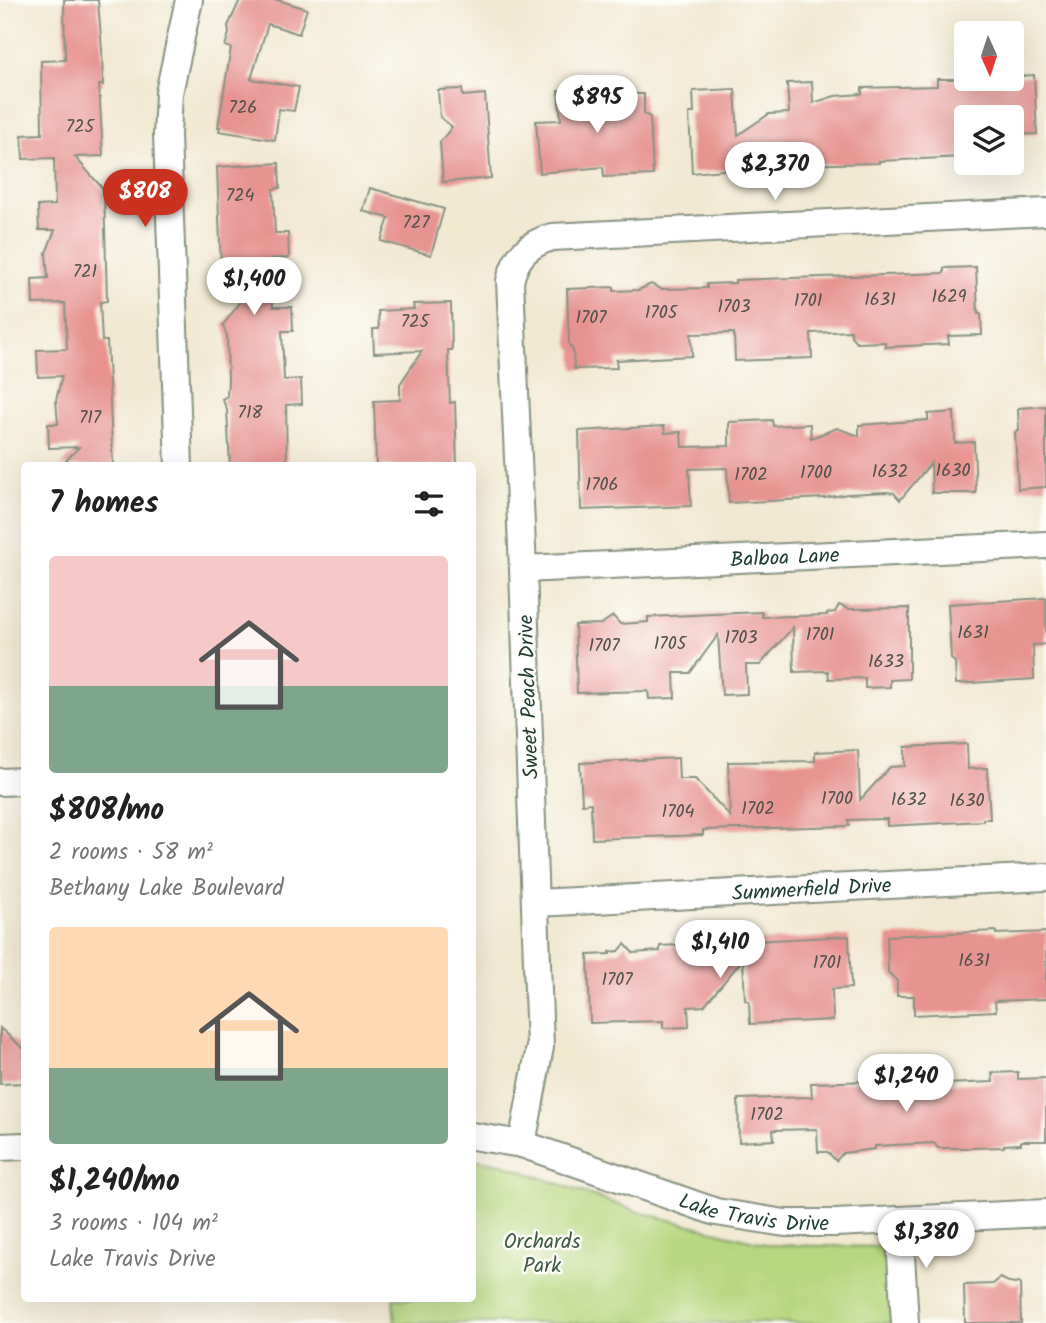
<!DOCTYPE html>
<html lang="en">
<head>
<meta charset="utf-8">
<style>
  :root { --surface:#fff; --page:#f2f2f2; --text:#222; --muted:#767676; --accent:#c8321e }
  body { margin:0; font-family:Kalam,sans-serif; background:var(--page); color:var(--text); height:100vh; display:flex; flex-direction:column; font-size:26px; white-space:nowrap }
  * { box-sizing:border-box; margin:0 }
  p { font-size:23px; color:var(--muted) }
  .icon { flex:none; width:38px; height:38px; fill:none; stroke:currentColor; stroke-width:2; stroke-linecap:round; stroke-linejoin:round }
  .map { position:relative; flex:1; overflow:hidden }
  .drawer { position:absolute; left:21px; top:462px; width:455px; height:840px; display:flex; flex-direction:column; background:var(--surface); border-radius:7px; box-shadow:0 7px 28px #0002 }
  .drawer>* { flex:none }
  .needle { width:46px; rotate:177deg }
  .fabs { position:absolute; left:954px; top:21px; display:grid; gap:14px }
  .fabs a { display:grid; place-items:center; width:70px; height:70px; border-radius:7px; background:var(--surface); box-shadow:0 7px 28px #0002; font-size:35px }
  .price { position:absolute; translate:-50% -60px; padding:0 16px; border-radius:24px; background:#fff; color:#222; font-size:23px; line-height:46px; filter:drop-shadow(0 2px 4px #0008) }
  .price::after { content:''; position:absolute; left:50%; top:42px; width:21px; height:16px; margin-left:-10px; background:inherit; clip-path:polygon(0 0,100% 0,50% 100%) }
  .price.on { background:var(--accent); color:#fff }
  ul { padding:0; list-style:none }
  li { display:grid; align-content:center; gap:14px; height:371px; padding:0 28px }
  li span { display:grid; place-items:center; height:217px; border-radius:7px; color:#555 }
  li>.icon { margin-inline-start:auto }
  span .icon { width:126px; height:126px; fill:#fffc; stroke-width:1 }
  li b { font-size:30px }
  h2 { display:flex; justify-content:space-between; align-items:center; height:84px; padding:0 28px; font-size:30px }
  .map>svg:first-child { display:block }
  .green { fill:#b6d77e; stroke:#6a8a59; stroke-width:2 }
  .building { fill:#e7938f }
  .lines { fill:none; stroke-linecap:round; stroke-linejoin:round }
  .minor-casing { stroke:#889383; stroke-width:30 }
  .minor { stroke:#fff; stroke-width:26 }
  .labels { text-anchor:middle; stroke-width:5; stroke-linejoin:round; paint-order:stroke }
  .number-label { font-size:18px; fill:#51524b }
  .street-label { font-size:21px; fill:#1f3d34; stroke:#fdfcf7 }
  .park-label { font-size:21px; fill:#3d5c43; stroke:#fdfcf7 }
</style>
</head>
<body>
<div class="map">
<svg width="1046" height="1323" viewBox="0 0 1046 1323">
  <rect width="100%" height="100%" fill="#fdfcf7"/>
  <filter id="ink" filterUnits="userSpaceOnUse"><feTurbulence type="fractalNoise" baseFrequency=".0143" numOctaves="2"/><feDisplacementMap in="SourceGraphic" scale="14" xChannelSelector="R" yChannelSelector="G"/><feConvolveMatrix kernelMatrix="1 2 1 2 8 2 1 2 1" color-interpolation-filters="sRGB"/></filter>
  <filter id="wash" filterUnits="userSpaceOnUse"><feTurbulence type="fractalNoise" baseFrequency=".00686" numOctaves="4" result="noise"/><feDisplacementMap in="SourceGraphic" scale="28" xChannelSelector="R" yChannelSelector="G"/><feGaussianBlur stdDeviation="1.57" result="paint"/><feColorMatrix in="noise" values="0 0 0 0 0 0 0 0 0 0 0 0 0 0 0 0 0 1.4 0 .05"/><feComposite in="paint" operator="in"/></filter>
  <g filter="url(#wash)">
    <rect width="100%" height="100%" fill="#f2e9d2"/>
    <path class="green" d="M473 1159 502 1164 639 1212 770 1245 887 1247 891 1323H395L393 1299 472 1298Z"/>
    <g id="blocks">
      <path class="building" d="M64 0H98L102 50 103 85H99L103 156 75 157 104 190 107 301 100 302 102 341H107L113 466H61L79 447 49 448 48 424H58L56 400 62 376 38 377 37 350 67 349 65 303 33 304 32 279 48 278 46 253 55 230H39L38 206 55 205 54 158 23 159 22 135 42 134 41 61 65 60Z
        M240 0H278L307 9 299 34 268 24 251 79 299 87 294 111 279 109 275 140 219 131 220 127H218L231 48 225 46 229 33 228 26Z
        M1034 75 1037 134 1012 135V117H962L963 157 879 161V163L790 165 786 174 778 165 692 173 689 113H694L693 91 735 89 738 135 769 114 789 113 787 83 812 82 813 103 835 96 862 94V88L937 86V79H1012V77Z
        M462 89 463 96 485 94 491 178 443 182 440 142 452 127 440 117 438 90Z
        M584 89 585 93 622 91V94H644V114L650 117 653 175 604 177 603 167 540 173 536 121 561 120 558 91Z
        M279 163 280 188 273 189 275 233H288L289 258 270 259 273 307H292L293 331H282L284 380 301 379 302 404 286 405 287 466H230L227 409 222 399 227 396 228 381 227 336 223 325 248 292 222 293 217 167Z
        M370 188 444 209 431 255 381 241 389 218 363 211Z
        M976 267 978 314H981L982 335 948 336 949 344 885 347V342L857 343 851 336V331L811 333 812 358 735 361 734 333 691 334 692 356 616 360 617 368 574 369 573 350 569 345 567 289 614 287V291L639 290 651 284 661 289 707 288V284L735 283V280L944 273V268Z
        M451 303 452 350H448L450 403 455 402 457 466H376L374 401 400 400V384L422 351 374 353 373 329H379L378 311 414 309 413 304Z
        M1046 406V487L1018 489 1015 432 1019 431 1018 408Z
        M954 412 955 443 974 442 976 493H932L931 463 900 500 894 493 886 492 848 494 824 498 729 503 727 468 689 469 691 506 581 510 579 431 664 426 665 433 681 432 682 447 729 446V422L772 420 773 426 810 424 811 438 837 428 859 436V425L928 420V414Z
        M1046 598V644L1033 645 1034 679 956 684 955 662 951 659 948 604Z
        M839 605 848 609 909 608V679L890 680V687L865 688V678L829 679 828 671 794 672 793 627 760 665H746L747 694 722 695 718 635 690 673H674L675 698 649 699 648 691 577 693 575 625 601 624 613 616 620 624 648 622V617L737 613 762 612V617L827 615V613L835 612Z
        M967 744 968 769 987 768 990 819H983V821L887 826V819L848 820 849 826 703 830V835L592 839 591 803 582 804 580 763 678 758 679 779H695L730 816 728 762 815 761V752L858 750 860 800 890 767 905 766V747Z
        M996 931V934L1046 932V999L995 1001 996 1011 914 1015V996H897V981L888 972 887 936Z
        M849 936 851 988 832 989 833 1020 750 1024 749 1002 745 1000 743 959 704 1006 688 1007 689 1027 663 1028V1021L590 1023 588 955 610 954V952L619 951 625 944 633 953 660 951V946Z
        M0 1028 24 1049V1083L0 1084Z
        M1018 1072V1079L1046 1078V1141H1021V1144L1004 1145V1147L972 1148H938L934 1143 875 1146V1149L843 1153 836 1161 828 1152H818L817 1129 773 1130 774 1140 739 1142 738 1099 812 1097 811 1083 872 1081V1088L921 1085 920 1077 945 1075V1084L993 1082 992 1073Z
        M1000 1278 1013 1284 1020 1283 1021 1323H965L964 1285 993 1284Z"/>
    </g>
  </g>
  <g filter="url(#ink)">
    <use href="#blocks" fill-opacity="0" stroke="#889383" stroke-width="2"/>
    <g class="lines">
      <g class="minor-casing">
        <g id="minor">
          <path d="M179 466 167 135 169 93 189 0"/>
          <path id="s1" d="M523 569 1046 545"/>
          <path d="M0 782 24 781"/>
          <path id="s2" d="M536 903 1046 877"/>
          <path id="s3" d="M472 1136 522 1144 716 1212 785 1223H835L1046 1213"/>
          <path d="M522 1144 540 1047 523 569 510 281C516 256 528 244 552 237L1046 212"/>
          <path d="M0 1147 24 1146"/>
          <path d="M899 1221 905 1323"/>
        </g>
      </g>
      <use href="#minor" class="minor"/>
    </g>
  </g>
  <g class="labels">
    <g class="number-label">
      <text x="243" y="113">726</text>
      <text x="80" y="132">725</text>
      <text x="240" y="201">724</text>
      <text x="416" y="228">727</text>
      <text x="85" y="277">721</text>
      <text x="949" y="302">1629</text>
      <text x="880" y="305">1631</text>
      <text x="808" y="306">1701</text>
      <text x="734" y="312">1703</text>
      <text x="661" y="318">1705</text>
      <text x="591" y="323">1707</text>
      <text x="415" y="327">725</text>
      <text x="250" y="418">718</text>
      <text x="90" y="423">717</text>
      <text x="953" y="476">1630</text>
      <text x="890" y="477">1632</text>
      <text x="816" y="478">1700</text>
      <text x="751" y="480">1702</text>
      <text x="602" y="490">1706</text>
      <text x="973" y="638">1631</text>
      <text x="820" y="640">1701</text>
      <text x="741" y="643">1703</text>
      <text x="670" y="649">1705</text>
      <text x="604" y="651">1707</text>
      <text x="886" y="667">1633</text>
      <text x="837" y="804">1700</text>
      <text x="909" y="805">1632</text>
      <text x="967" y="806">1630</text>
      <text x="758" y="814">1702</text>
      <text x="678" y="817">1704</text>
      <text x="974" y="966">1631</text>
      <text x="827" y="968">1701</text>
      <text x="617" y="985">1707</text>
      <text x="767" y="1120">1702</text>
    </g>
    <g class="street-label">
      <text dy="7" stroke="none"><textPath href="#s1" startOffset="262">Balboa Lane</textPath></text>
      <text transform="translate(528 697) rotate(-92)" y="7">Sweet Peach Drive</text>
      <text dy="7" stroke="none"><textPath href="#s2" startOffset="276">Summerfield Drive</textPath></text>
      <text dy="7" stroke="none"><textPath href="#s3" startOffset="294">Lake Travis Drive</textPath></text>
    </g>
    <g class="park-label">
      <text x="542" y="1248">Orchards<tspan x="542" dy="24">Park</tspan></text>
    </g>
  </g>
</svg>
<div class="fabs">
<a><svg class="needle" viewBox="-14 -14 28 28"><path d="M0-13l5 13h-10z" fill="#e53935"/><path d="M0 13l5-13h-10z" fill="#767676"/></svg></a>
<a><svg class="icon" aria-label="layers" viewBox="0 0 24 24"><path d="M12 4l9 5-9 5-9-5zM3 14l9 5 9-5"/></svg></a>
</div>
<b class="price" style="left:597px;top:135px">$895</b>
<b class="price" style="left:775px;top:202px">$2,370</b>
<b class="price on" style="left:145px;top:229px">$808</b>
<b class="price" style="left:254px;top:317px">$1,400</b>
<b class="price" style="left:720px;top:980px">$1,410</b>
<b class="price" style="left:906px;top:1114px">$1,240</b>
<b class="price" style="left:926px;top:1270px">$1,380</b>
<section class="drawer">
<h2>7 homes<svg class="icon" aria-label="filters" viewBox="0 0 24 24"><path d="M4 7h16M4 17h16"/><circle cx="9" cy="7" r="2"/><circle cx="15" cy="17" r="2"/></svg></h2>
<ul>
<li><span style="background:linear-gradient(#f6c9c9 60%,#7fa58c 0)"><svg class="icon" aria-label="home" viewBox="0 0 24 24"><path d="M3 11l9-7 9 7M6 9v11h12V9"/></svg></span><div><b>$808/mo</b><p>2 rooms · 58 m²</p><p>Bethany Lake Boulevard</p></div></li>
<li><span style="background:linear-gradient(#ffd9b3 65%,#7fa58c 0)"><svg class="icon" aria-label="home" viewBox="0 0 24 24"><path d="M3 11l9-7 9 7M6 9v11h12V9"/></svg></span><div><b>$1,240/mo</b><p>3 rooms · 104 m²</p><p>Lake Travis Drive</p></div></li>
</ul>
</section>
</div>
</body>
</html>
